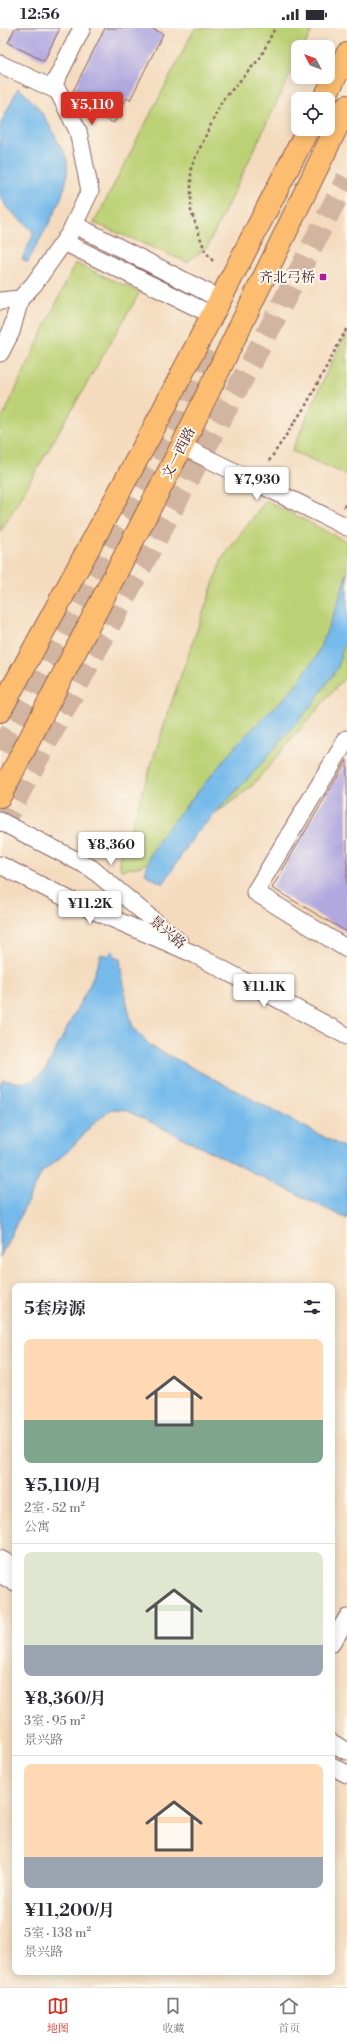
<!DOCTYPE html>
<html lang="zh">
<head>
<meta charset="utf-8">
<style>
  :root { --surface:#fff; --page:#f2f2f3; --text:#2b2b33; --muted:#7c7c81; --line:#e1e1e2; --accent:#d93025 }
  body { margin:0; font-family:"Libre Bodoni","Noto Serif SC",serif; background:var(--page); color:var(--text); height:100vh; display:flex; flex-direction:column; font-size:15px; white-space:nowrap }
  * { box-sizing:border-box; margin:0 }
  p { font-size:13px; color:var(--muted) }
  .icon { flex:none; width:22px; height:22px; fill:none; stroke:currentColor; stroke-width:2; stroke-linecap:round; stroke-linejoin:round }
  .map { position:relative; flex:1; overflow:hidden }
  .side { position:absolute; left:12px; top:1255px; width:323px; height:692px; display:flex; flex-direction:column; background:var(--surface); border-radius:8px; box-shadow:0 2px 10px #0003 }
  .side>* { flex:none }
  .needle { width:26px; rotate:311deg }
  .tools { position:absolute; left:291px; top:12px; display:grid; gap:8px }
  .tools a { display:grid; place-items:center; width:44px; height:44px; border-radius:8px; background:var(--surface); box-shadow:0 2px 10px #0003; font-size:20px }
  .price { position:absolute; translate:-50% -34px; padding:0 9px; border-radius:4px; background:#fff; color:#222; font-size:13px; line-height:26px; filter:drop-shadow(0 1px 2px #0008) }
  .price::after { content:''; position:absolute; left:50%; top:24px; width:12px; height:9px; margin-left:-6px; background:inherit; clip-path:polygon(0 0,100% 0,50% 100%) }
  .price.current { background:var(--accent); color:#fff }
  ul { padding:0; list-style:none }
  li { display:grid; align-content:center; gap:8px; height:212px; padding:0 12px }
  li+li { border-top:1px solid var(--line) }
  li span { display:grid; place-items:center; height:124px; border-radius:8px; color:#555 }
  li>.icon { margin-inline-start:auto }
  span .icon { width:72px; height:72px; fill:#fffc; stroke-width:1 }
  li b { font-size:17px }
  h2 { display:flex; justify-content:space-between; align-items:center; height:48px; padding:0 12px; font-size:17px }
  .status { display:flex; justify-content:space-between; align-items:center; height:28px; padding:0 20px; background:var(--surface); direction:ltr }
  .status svg { height:11px; fill:currentColor }
  .dock { display:flex; justify-content:space-around; align-items:center; height:56px; border-top:1px solid var(--line); background:var(--surface); font-size:11px; color:var(--muted) }
  .dock a { display:grid; justify-items:center; gap:2px }
  .dock .current { color:var(--accent) }
  .map>svg:first-child { display:block }
  .green { fill:#bcd175; stroke:#837850 }
  .water { fill:#75baeb; stroke:#606c8b }
  .lines { fill:none; stroke-linecap:round; stroke-linejoin:round }
  .stream { stroke:#75baeb; stroke-width:5 }
  .building { fill:#b0a8df }
  .highway-tunnel { stroke:#d2b5a1; stroke-width:22; stroke-dasharray:22 11; stroke-linecap:butt }
  .minor-casing { stroke:#86615e; stroke-width:19 }
  .major-casing { stroke:#86615e; stroke-width:24 }
  .path { stroke:#86615e; stroke-width:2.5; stroke-dasharray:3 3; stroke-linecap:butt }
  .minor { stroke:#fff; stroke-width:17 }
  .major { stroke:#fcbd6f; stroke-width:22 }
  .poi-dot { fill:#b5179e; stroke:#fbf7ec; stroke-width:1.5 }
  .labels { text-anchor:middle; stroke-width:4; stroke-linejoin:round; paint-order:stroke }
  .poi-label { font-size:14px; fill:#4a1f2b; stroke:#fbf7ec; text-anchor:end }
  .street-label { font-size:14px; fill:#4a1f2b; stroke:#fbf7ec }
</style>
</head>
<body>
<div class="status"><b>12:56</b><svg viewBox="0 0 49 12"><path d="M0 12V9h3v3zM5 12V6h3v6zM10 12V3h3v9zM15 12V0h3v12zM26 1h20v11H26zM47 4h2v5h-2z"/></svg></div>
<div class="map">
<svg width="347" height="1959" viewBox="0 0 347 1959">
  <rect width="100%" height="100%" fill="#fbf7ec"/>
  <filter id="ink" filterUnits="userSpaceOnUse"><feTurbulence type="fractalNoise" baseFrequency=".025" numOctaves="2"/><feDisplacementMap in="SourceGraphic" scale="8" xChannelSelector="R" yChannelSelector="G"/><feConvolveMatrix kernelMatrix="1 2 1 2 8 2 1 2 1" color-interpolation-filters="sRGB"/></filter>
  <filter id="wash" filterUnits="userSpaceOnUse"><feTurbulence type="fractalNoise" baseFrequency=".012" numOctaves="4" result="noise"/><feDisplacementMap in="SourceGraphic" scale="16" xChannelSelector="R" yChannelSelector="G"/><feGaussianBlur stdDeviation="0.9" result="paint"/><feColorMatrix in="noise" values="0 0 0 0 0 0 0 0 0 0 0 0 0 0 0 0 0 1.4 0 .05"/><feComposite in="paint" operator="in"/></filter>
  <g filter="url(#wash)">
    <rect width="100%" height="100%" fill="#f4dbbe"/>
    <path class="green" d="M195 0H313L304 19H298V30L208 218 187 234 94 195Z
      M75 235 140 264 0 505V395Z
      M347 304V447L292 423 324 350Z
      M266 472 347 514V647L251 759 156 831 141 838 121 842 119 830 125 817 173 670 222 531Z"/>
    <path class="water" d="M18 60C37 75 45 88 55 108 58 116 66 125 67 133 72 165 41 206 28 234L22 231 33 207 32 202 7 180 0 167V97Z
      M347 544V606L338 639 313 676 255 743 194 808 163 856 145 846 151 825 165 803 239 714 293 661 316 629 337 578Z
      M101 926 120 931 126 971 133 1000 151 1018 347 1121V1191L126 1082 112 1081 96 1093 67 1124 42 1144 0 1229V1057L3 1052C25 1056 33 1057 47 1039L91 954Z"/>
    <g class="lines">
      <path class="stream" d="M109 935 112 925"/>
    </g>
    <g id="blocks">
      <path class="building" d="M15 0H60L44 33 8 15Z
        M105 0H151L163 6 130 72 127 70 114 95 76 77 71 67Z
        M347 732V904L272 860Z"/>
    </g>
  </g>
  <g filter="url(#ink)">
    <use href="#blocks" fill-opacity="0" stroke="#86615e" stroke-width="1"/>
    <g class="lines">
      <path class="highway-tunnel" d="M0 722 102 538 221 316
        M0 801 272 296 347 150"/>
      <g class="minor-casing">
        <path id="minor" d="M0 36 58 63 78 103 90 163 70 205 34 256 20 271 0 273
          M52 60 82 0
          M75 197 220 271
          M64 214 212 287
          M0 325 11 304 20 271
          M182 418 347 499
          M347 711 255 864 347 921
          M0 793 91 840 179 914
          M0 837 72 873 194 926 347 1008
          M0 1531 15 1539
          M0 1546 15 1555
          M332 1615 347 1590
          M332 1715 347 1723
          M332 1738 347 1746"/>
      </g>
      <g class="major-casing">
        <path id="major" d="M324 71 347 26
          M0 683 154 400 308 101
          M0 768 182 418 347 78"/>
      </g>
      <path class="path" d="M213 233 205 223 191 183V139L222 73 260 30 275 0
        M269 433 306 377 347 300
        M344 479 347 473"/>
      <use href="#minor" class="minor"/>
      <use href="#major" class="major"/>
    </g>
  </g>
  <rect class="poi-dot" x="319" y="245" width="8" height="8" rx="2"/>
  <g class="labels">
    <g class="poi-label">
      <text x="315" y="254">齐北弓桥</text>
    </g>
    <g class="street-label">
      <text transform="translate(178 425) rotate(-63)" y="5">文一西路</text>
      <text transform="translate(168 904) rotate(40)" y="5">景兴路</text>
    </g>
  </g>
</svg>
<div class="tools">
<a><svg class="needle" viewBox="-14 -14 28 28"><path d="M0-13l5 13h-10z" fill="#e53935"/><path d="M0 13l5-13h-10z" fill="#7c7c81"/></svg></a>
<a><svg class="icon" aria-label="locate" viewBox="0 0 24 24"><circle cx="12" cy="12" r="6"/><path d="M12 2v4M12 18v4M2 12h4M18 12h4"/></svg></a>
</div>
<b class="price current" style="left:92px;top:98px">¥5,110</b>
<b class="price" style="left:257px;top:473px">¥7,930</b>
<b class="price" style="left:111px;top:838px">¥8,360</b>
<b class="price" style="left:90px;top:897px">¥11.2K</b>
<b class="price" style="left:264px;top:980px">¥11.1K</b>
<section class="side">
<h2>5套房源<svg class="icon" aria-label="filters" viewBox="0 0 24 24"><path d="M4 7h16M4 17h16"/><circle cx="9" cy="7" r="2"/><circle cx="15" cy="17" r="2"/></svg></h2>
<ul>
<li><span style="background:linear-gradient(#ffd9b3 65%,#7fa58c 0)"><svg class="icon" aria-label="home" viewBox="0 0 24 24"><path d="M3 11l9-7 9 7M6 9v11h12V9"/></svg></span><div><b>¥5,110/月</b><p>2室 · 52 m²</p><p>公寓</p></div></li>
<li><span style="background:linear-gradient(#dfe7d0 75%,#9aa5b1 0)"><svg class="icon" aria-label="home" viewBox="0 0 24 24"><path d="M3 11l9-7 9 7M6 9v11h12V9"/></svg></span><div><b>¥8,360/月</b><p>3室 · 95 m²</p><p>景兴路</p></div></li>
<li><span style="background:linear-gradient(#ffd9b3 75%,#9aa5b1 0)"><svg class="icon" aria-label="home" viewBox="0 0 24 24"><path d="M3 11l9-7 9 7M6 9v11h12V9"/></svg></span><div><b>¥11,200/月</b><p>5室 · 138 m²</p><p>景兴路</p></div></li>
</ul>
</section>
</div>
<nav class="dock">
<a class="current"><svg class="icon" aria-label="map" viewBox="0 0 24 24"><path d="M3 6l6-2 6 2 6-2v14l-6 2-6-2-6 2zM9 4v14M15 6v14"/></svg>地图</a>
<a><svg class="icon" aria-label="saved" viewBox="0 0 24 24"><path d="M7 4h10v16l-5-4-5 4z"/></svg>收藏</a>
<a><svg class="icon" aria-label="home" viewBox="0 0 24 24"><path d="M3 11l9-7 9 7M6 9v11h12V9"/></svg>首页</a>
</nav>
</body>
</html>
